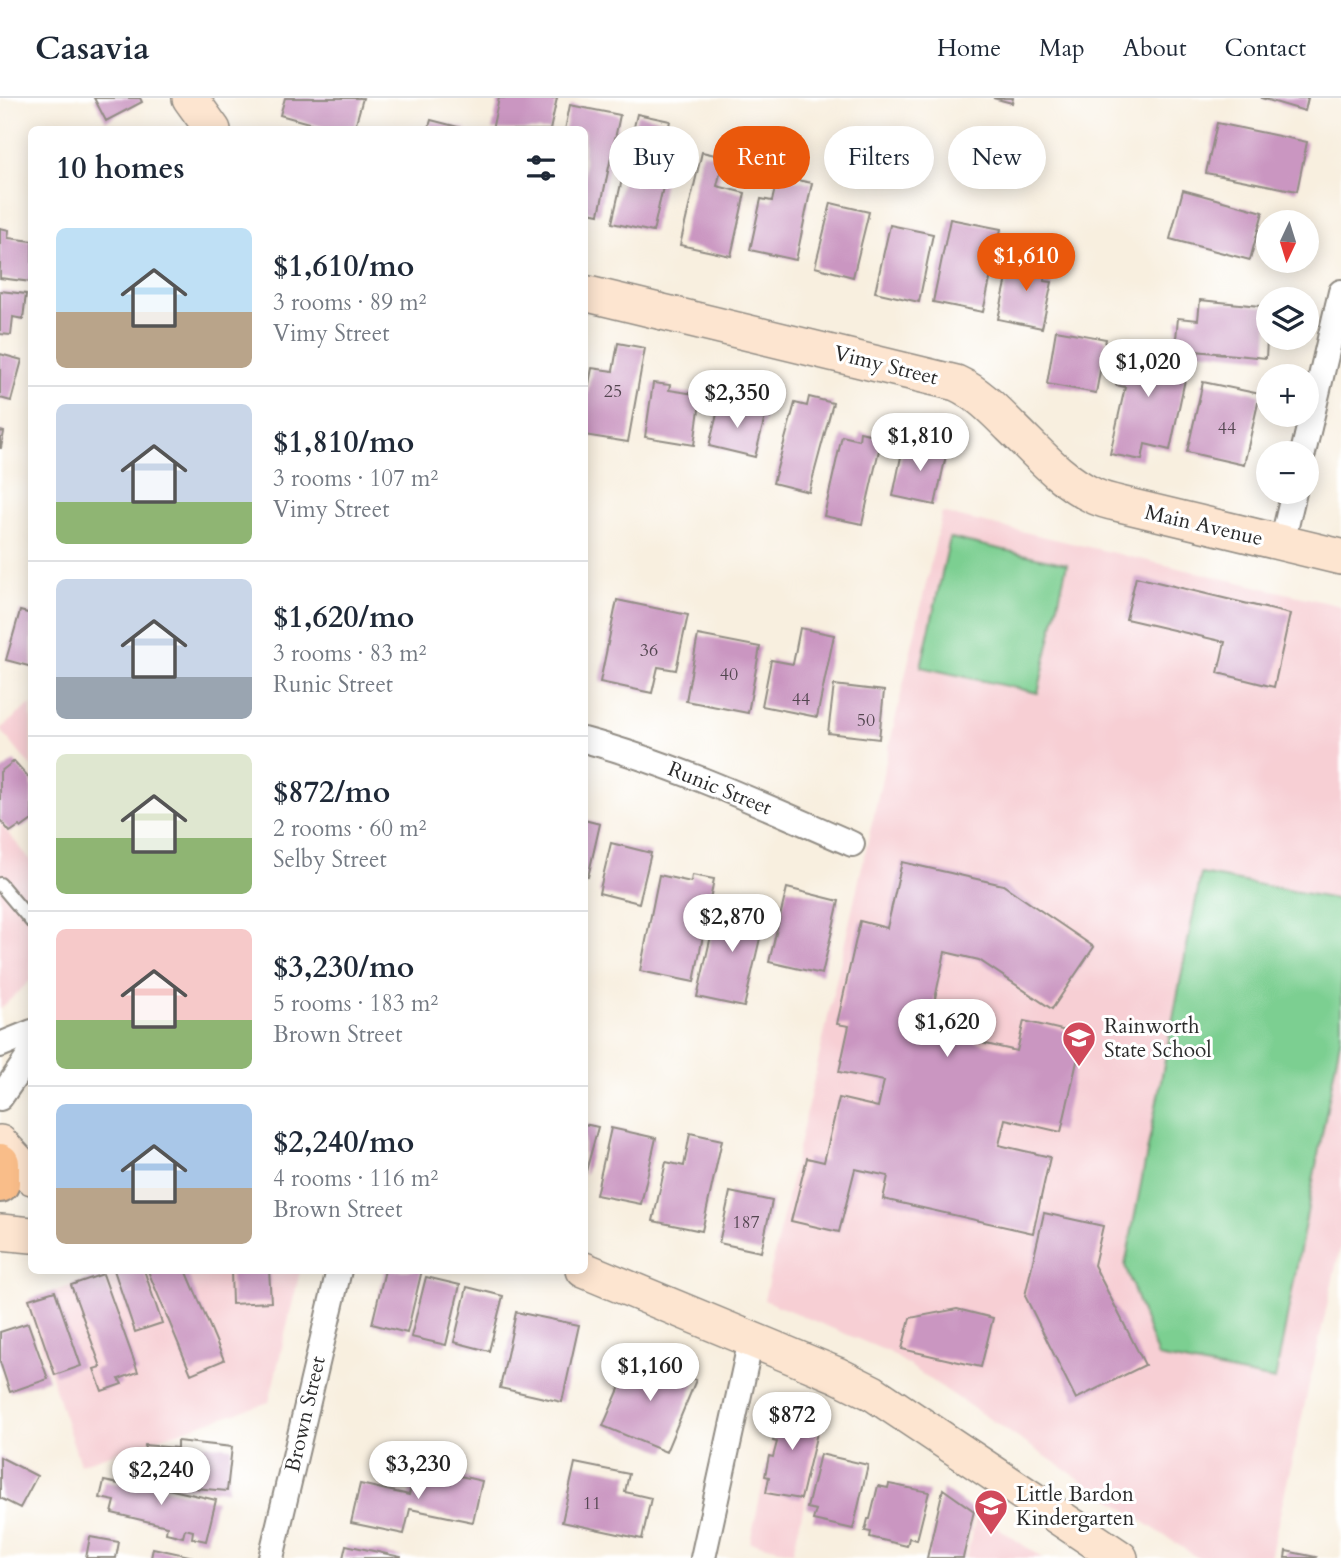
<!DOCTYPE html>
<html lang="en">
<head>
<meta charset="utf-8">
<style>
  :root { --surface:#fff; --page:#f6f6f7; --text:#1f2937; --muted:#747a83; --line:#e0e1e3; --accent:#ea580c }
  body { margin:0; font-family:Cardo,serif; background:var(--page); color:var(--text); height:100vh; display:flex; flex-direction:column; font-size:26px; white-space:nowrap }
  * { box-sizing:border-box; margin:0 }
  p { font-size:23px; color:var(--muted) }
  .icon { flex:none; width:38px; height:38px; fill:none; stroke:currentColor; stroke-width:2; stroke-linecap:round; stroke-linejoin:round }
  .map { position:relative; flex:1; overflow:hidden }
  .sheet { position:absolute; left:28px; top:28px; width:560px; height:1148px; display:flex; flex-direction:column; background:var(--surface); border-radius:10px; box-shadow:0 4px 18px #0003 }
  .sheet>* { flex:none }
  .guide { position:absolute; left:609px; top:28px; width:626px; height:63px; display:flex; gap:14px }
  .needle { width:46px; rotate:184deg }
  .buttons { position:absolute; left:1256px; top:112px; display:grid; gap:14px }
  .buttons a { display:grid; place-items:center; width:63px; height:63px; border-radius:50%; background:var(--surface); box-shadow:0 4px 18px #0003; font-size:35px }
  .price { position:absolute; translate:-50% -60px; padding:0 16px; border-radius:24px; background:#fff; color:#222; font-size:23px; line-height:46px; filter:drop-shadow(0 2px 4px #0008) }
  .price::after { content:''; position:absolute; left:50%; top:42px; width:21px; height:16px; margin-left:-10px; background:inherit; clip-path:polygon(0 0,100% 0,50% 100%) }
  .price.on { background:var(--accent); color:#fff }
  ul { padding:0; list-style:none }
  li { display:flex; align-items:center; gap:21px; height:175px; padding:0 28px }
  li+li { border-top:2px solid var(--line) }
  li span { display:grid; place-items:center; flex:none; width:196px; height:140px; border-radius:10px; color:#555 }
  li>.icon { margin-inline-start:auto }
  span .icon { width:84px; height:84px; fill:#fffc; stroke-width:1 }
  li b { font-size:30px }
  h2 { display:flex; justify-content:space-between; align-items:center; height:84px; padding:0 28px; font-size:30px }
  .pill { padding:0 24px; border-radius:32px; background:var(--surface); box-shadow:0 4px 18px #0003; font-size:24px; line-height:63px }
  .pill.on { background:var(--accent); color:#fff }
  header { display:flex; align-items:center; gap:42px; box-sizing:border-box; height:98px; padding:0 35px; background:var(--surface); border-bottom:2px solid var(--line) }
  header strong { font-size:33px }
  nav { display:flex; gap:38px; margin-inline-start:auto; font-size:24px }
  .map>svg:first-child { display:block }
  .built { fill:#f7cfd4 }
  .green { fill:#7ccf91; stroke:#547d5e; stroke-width:2 }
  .building { fill:#ca96c1 }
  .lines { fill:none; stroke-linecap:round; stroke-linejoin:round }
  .lane-casing { stroke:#928d85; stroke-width:16 }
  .street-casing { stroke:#928d85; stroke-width:28 }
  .secondary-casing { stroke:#928d85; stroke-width:38 }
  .highway-casing { stroke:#928d85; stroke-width:42 }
  .lane { stroke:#fff; stroke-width:12 }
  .street { stroke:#fff; stroke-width:24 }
  .secondary { stroke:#fde5d0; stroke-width:35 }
  .highway { stroke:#f9bd89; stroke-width:38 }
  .labels { text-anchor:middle; stroke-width:6; stroke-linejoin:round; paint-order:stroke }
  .number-label { font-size:18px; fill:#534650 }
  .street-label { font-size:21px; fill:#2b2b2b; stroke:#fff }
  .poi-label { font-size:21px; fill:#2b2b2b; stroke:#fff; text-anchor:start }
</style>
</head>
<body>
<header>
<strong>Casavia</strong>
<nav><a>Home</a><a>Map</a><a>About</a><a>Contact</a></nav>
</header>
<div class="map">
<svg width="1341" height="1460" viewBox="0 0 1341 1460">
  <rect width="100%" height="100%" fill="#fff"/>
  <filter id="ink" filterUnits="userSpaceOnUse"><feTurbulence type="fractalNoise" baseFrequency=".0143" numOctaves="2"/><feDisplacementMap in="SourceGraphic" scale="14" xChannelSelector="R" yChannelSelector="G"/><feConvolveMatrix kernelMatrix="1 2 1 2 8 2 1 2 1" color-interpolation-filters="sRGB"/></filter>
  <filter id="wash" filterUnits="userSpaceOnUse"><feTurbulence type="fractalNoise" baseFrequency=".00686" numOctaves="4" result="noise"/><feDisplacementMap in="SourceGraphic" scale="28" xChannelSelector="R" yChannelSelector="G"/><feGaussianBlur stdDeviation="1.57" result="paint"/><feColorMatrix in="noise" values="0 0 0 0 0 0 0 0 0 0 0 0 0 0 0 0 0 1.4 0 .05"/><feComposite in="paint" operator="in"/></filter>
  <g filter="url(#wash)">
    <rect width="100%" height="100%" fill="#f8efdf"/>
    <path class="built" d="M942 415 1341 508V1146L1270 1460H1198L889 1254 764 1202Z
      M31 606V669L0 631Z
      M0 725 32 764 31 882 0 911Z
      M113 1173H300L269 1304 80 1366 26 1203Z
      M782 1303 824 1320 793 1454 750 1444Z
      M977 1415 1042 1460H966Z"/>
    <path class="green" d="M950 440 1067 466 1038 595 921 569Z
      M1201 776 1341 802V937L1275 1282 1158 1259 1125 1168Z"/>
    <g id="blocks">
      <path class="building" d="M94 0H140L142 4 106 23Z
        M285 0H363L354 32H334L280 17Z
        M499 0H557L550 32H492Z
        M993 0H1013L1012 5Z
        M1261 0H1308L1305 13Z
        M570 7 620 17 599 116 584 113V32H565Z
        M637 16 670 23 663 56 669 62 653 134 612 125Z
        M431 22 466 31V32H428Z
        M1217 25 1307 44 1297 93 1206 75Z
        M702 54 724 59 717 88 745 95 731 158 680 147Z
        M778 78 812 85 796 162 750 152 761 101 772 103Z
        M1183 92 1263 114 1250 162 1170 141Z
        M831 105 869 114 853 179 815 169Z
        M950 121 1001 131 983 214 933 204Z
        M890 127 933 136 919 204 875 194Z
        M0 130 9 132 8 140 32 143V184L0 180Z
        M1012 158 1048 166 1044 183 1052 184 1042 230 998 221Z
        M0 193 26 196 23 221 13 219 11 237 0 236Z
        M1200 202 1269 209 1266 260 1175 251 1178 220 1198 222Z
        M1056 232 1106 241 1096 295 1047 286Z
        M1125 244 1190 258 1170 352 1145 346 1142 362 1110 356 1125 289 1116 287Z
        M618 245 645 250 628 344 584 337V312L592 270 613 273Z
        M0 256 22 262 11 303 0 300Z
        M1203 284 1260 296 1244 367 1187 354Z
        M653 285 670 287 669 292 701 297 694 347 645 339Z
        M809 299 833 305 809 394 773 385 795 305 807 308Z
        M720 304 766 315 755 359 709 348Z
        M0 333 4 334 1 350H0Z
        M860 334 882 339 862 426 824 418 842 338 859 342Z
        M904 344 947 353 935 407 893 398Z
        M1136 479 1290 516 1274 589 1218 575 1225 544 1126 521Z
        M617 502 688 517 676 572 658 569 652 595 600 584Z
        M20 513 32 516V569L6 562Z
        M800 530 834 537 817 619 762 608 771 562 793 566Z
        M698 537 760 549 748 615 686 603Z
        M834 587 884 593 879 641 828 635Z
        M14 663 32 683V722L21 730 19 728 10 734 0 722V674Z
        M584 722 600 726 588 779 584 778Z
        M611 745 651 755 639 805 599 795Z
        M902 764 1003 787 1094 849 1052 911 979 862 945 854 928 933 1017 953 1024 923 1083 937 1061 1034 1005 1021 999 1047 1050 1059 1033 1135 883 1101 888 1078 855 1071 839 1134 791 1123 807 1060 824 1064 839 1000 878 1009 884 983 839 974 849 928 837 926 860 823 887 830Z
        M659 777 691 784 692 777 714 781 694 884 640 873Z
        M787 790 839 803 822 876 769 864Z
        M731 802 767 810 744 909 697 899 716 816 727 819Z
        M584 1026 598 1029 585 1077H584Z
        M611 1030 656 1040 641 1106 596 1097Z
        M690 1035 722 1042 702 1133 653 1123 666 1064 684 1068Z
        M730 1094 772 1103 761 1154 719 1145Z
        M1044 1115 1103 1128 1094 1167 1145 1267 1076 1301 1025 1198Z
        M114 1172H144L162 1225 135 1234Z
        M186 1172 224 1262 191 1276 148 1173Z
        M231 1172H269L271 1204 232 1206Z
        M385 1172H422L407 1235 372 1226Z
        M103 1176 138 1274 119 1281 122 1286 102 1293 94 1271 101 1269 71 1187Z
        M426 1179 460 1187 446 1247 411 1239Z
        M467 1189 503 1198 489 1253 454 1244Z
        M55 1193 81 1268 55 1277 29 1201Z
        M957 1211 993 1220 981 1269 902 1251 910 1220Z
        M516 1214 579 1227 562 1304 500 1290Z
        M28 1225 48 1281 10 1294 0 1264V1234Z
        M634 1256 696 1282 666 1354 603 1328Z
        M785 1304 821 1318 801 1401 766 1395 769 1379 765 1378 769 1358 773 1359 777 1344 773 1343 776 1328H779Z
        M177 1343 232 1349 227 1393 162 1387V1381L142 1379 145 1347 177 1350Z
        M820 1356 868 1367 853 1431 813 1422 816 1412 807 1410Z
        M0 1359 37 1378 20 1410 0 1400Z
        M575 1365 629 1376 625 1394 651 1400 642 1441 562 1424Z
        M416 1368 482 1383 473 1424 410 1411 404 1436 351 1425 360 1386 409 1397Z
        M120 1380 216 1402 206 1443 192 1440 193 1433 185 1431 183 1439 166 1435 167 1428 112 1415 115 1403 100 1400 104 1383 119 1386Z
        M889 1386 929 1394 917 1442 909 1440 907 1448 870 1439 871 1434 865 1433 868 1421H870L878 1388 888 1390Z
        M943 1391 974 1413 963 1460H927Z
        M90 1439 119 1444 116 1460H86Z
        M346 1447 401 1459V1460H343Z
        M153 1450 194 1459V1460H151Z
        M1286 1453 1316 1459 1315 1460H1285Z"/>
    </g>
  </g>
  <g filter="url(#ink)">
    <use href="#blocks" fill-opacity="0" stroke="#928d85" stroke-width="2"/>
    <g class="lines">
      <g class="lane-casing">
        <path id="lane" d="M0 786 32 824"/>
      </g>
      <g class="street-casing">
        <path id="street" d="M1303 355 1341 194
          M1282 445 1294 394
          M584 642C677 667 764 708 852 746
          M0 947 32 934
          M0 1000 32 954
          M271 1460 339 1172
          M703 1460 751 1242"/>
      </g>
      <g class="secondary-casing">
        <path id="secondary" d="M190 0 213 32
          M584 195 956 285C978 295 994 312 1011 329 1036 353 1061 383 1094 398 1102 402 1111 404 1120 406L1341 459
          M0 1045 32 1079
          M0 1134 32 1137
          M584 1172 837 1277 873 1295 1120 1460"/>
      </g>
      <g class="highway-casing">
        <path id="highway" d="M0 1065V1085"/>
      </g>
      <use href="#lane" class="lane"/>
      <use href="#street" class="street"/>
      <use href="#secondary" class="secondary"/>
      <use href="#highway" class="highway"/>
    </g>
  </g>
  <defs>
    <g id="school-pin" transform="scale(1.75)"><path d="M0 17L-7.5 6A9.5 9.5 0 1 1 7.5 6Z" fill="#d1495b" stroke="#fff"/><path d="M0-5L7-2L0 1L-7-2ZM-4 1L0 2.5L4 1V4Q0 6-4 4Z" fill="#fff"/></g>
  </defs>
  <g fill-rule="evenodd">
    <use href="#school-pin" x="1079" y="940"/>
    <use href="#school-pin" x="991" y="1408"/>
  </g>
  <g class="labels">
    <g class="number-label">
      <text x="613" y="299">25</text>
      <text x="1227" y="336">44</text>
      <text x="649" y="558">36</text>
      <text x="729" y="582">40</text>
      <text x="801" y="607">44</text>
      <text x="866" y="628">50</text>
      <text x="746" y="1130">187</text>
      <text x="592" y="1411">11</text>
    </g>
    <g class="street-label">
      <text transform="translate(886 267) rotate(14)" y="7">Vimy Street</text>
      <text transform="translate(1204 427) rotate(13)" y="7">Main Avenue</text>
      <text transform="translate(720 690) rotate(22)" y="7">Runic Street</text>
      <text transform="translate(305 1316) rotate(-77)" y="7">Brown Street</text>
    </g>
    <g class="poi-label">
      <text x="1104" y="935">Rainworth<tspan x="1104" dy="24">State School</tspan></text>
      <text x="1016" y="1403">Little Bardon<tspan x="1016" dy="24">Kindergarten</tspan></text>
    </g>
  </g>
</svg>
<div class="buttons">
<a><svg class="needle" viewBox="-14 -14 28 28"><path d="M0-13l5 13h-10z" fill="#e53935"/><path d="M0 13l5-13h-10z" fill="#747a83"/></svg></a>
<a><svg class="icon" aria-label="layers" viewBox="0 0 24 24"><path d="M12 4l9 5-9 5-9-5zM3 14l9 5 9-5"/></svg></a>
<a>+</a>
<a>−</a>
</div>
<b class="price on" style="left:1026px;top:195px">$1,610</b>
<b class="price" style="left:1148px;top:301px">$1,020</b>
<b class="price" style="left:737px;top:332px">$2,350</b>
<b class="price" style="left:920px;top:375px">$1,810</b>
<b class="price" style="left:732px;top:856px">$2,870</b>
<b class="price" style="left:947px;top:961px">$1,620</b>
<b class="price" style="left:650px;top:1305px">$1,160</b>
<b class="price" style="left:792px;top:1354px">$872</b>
<b class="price" style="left:418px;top:1403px">$3,230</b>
<b class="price" style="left:161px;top:1409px">$2,240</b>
<div class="guide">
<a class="pill">Buy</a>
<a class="pill on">Rent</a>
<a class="pill">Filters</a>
<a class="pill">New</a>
</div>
<section class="sheet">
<h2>10 homes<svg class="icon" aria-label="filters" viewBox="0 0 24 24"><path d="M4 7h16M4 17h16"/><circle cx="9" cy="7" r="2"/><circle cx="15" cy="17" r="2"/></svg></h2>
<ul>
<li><span style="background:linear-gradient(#bfe0f5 60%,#b9a48a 0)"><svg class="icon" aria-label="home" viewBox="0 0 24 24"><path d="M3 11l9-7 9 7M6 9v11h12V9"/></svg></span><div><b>$1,610/mo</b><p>3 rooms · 89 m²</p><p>Vimy Street</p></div></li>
<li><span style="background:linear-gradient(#c9d6e8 70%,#8fb573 0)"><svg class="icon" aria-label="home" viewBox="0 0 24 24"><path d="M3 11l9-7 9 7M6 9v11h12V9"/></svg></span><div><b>$1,810/mo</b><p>3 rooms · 107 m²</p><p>Vimy Street</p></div></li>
<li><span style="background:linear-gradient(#c9d6e8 70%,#9aa5b1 0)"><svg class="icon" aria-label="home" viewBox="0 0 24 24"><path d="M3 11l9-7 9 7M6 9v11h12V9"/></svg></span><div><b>$1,620/mo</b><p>3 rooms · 83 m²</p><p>Runic Street</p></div></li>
<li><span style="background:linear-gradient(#dfe7d0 60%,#8fb573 0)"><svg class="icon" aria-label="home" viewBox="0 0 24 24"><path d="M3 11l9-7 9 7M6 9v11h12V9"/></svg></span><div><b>$872/mo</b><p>2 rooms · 60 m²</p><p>Selby Street</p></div></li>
<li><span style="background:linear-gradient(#f6c9c9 65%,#8fb573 0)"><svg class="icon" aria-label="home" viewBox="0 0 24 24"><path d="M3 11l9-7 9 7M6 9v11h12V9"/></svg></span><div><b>$3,230/mo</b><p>5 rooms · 183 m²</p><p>Brown Street</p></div></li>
<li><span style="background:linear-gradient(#a9c7e8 60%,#b9a48a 0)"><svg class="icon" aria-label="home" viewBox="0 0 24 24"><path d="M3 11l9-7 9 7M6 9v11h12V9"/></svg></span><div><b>$2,240/mo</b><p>4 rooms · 116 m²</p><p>Brown Street</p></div></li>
</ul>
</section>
</div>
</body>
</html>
